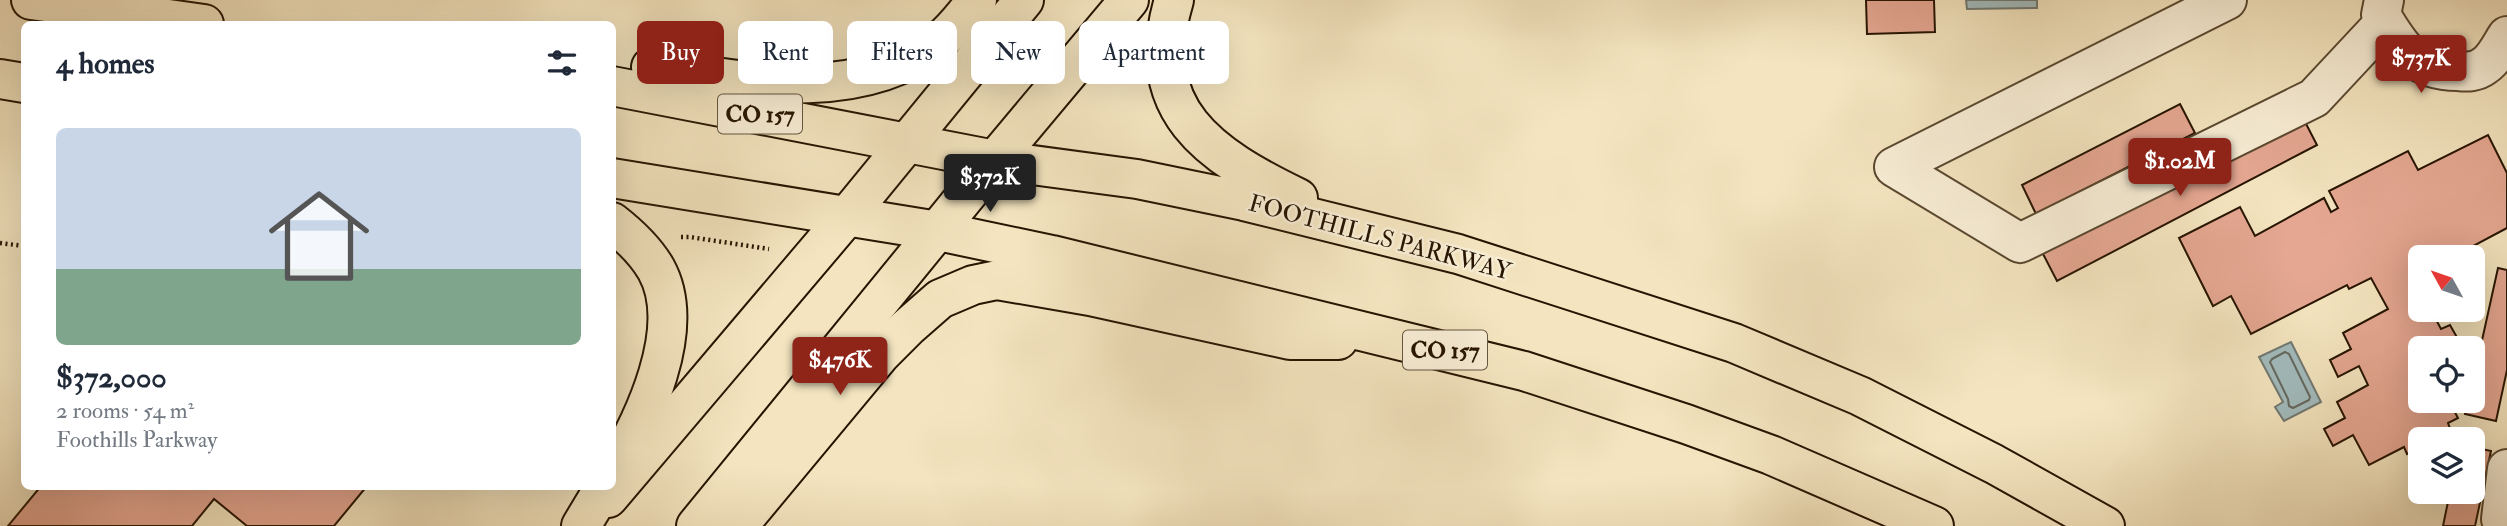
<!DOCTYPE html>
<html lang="en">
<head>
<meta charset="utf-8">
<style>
  :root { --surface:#fff; --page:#f2f2f3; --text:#1f2937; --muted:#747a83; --line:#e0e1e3; --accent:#8f2418 }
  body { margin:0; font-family:"IM FELL Double Pica",serif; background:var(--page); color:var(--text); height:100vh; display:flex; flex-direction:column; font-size:26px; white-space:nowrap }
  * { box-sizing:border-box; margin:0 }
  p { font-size:23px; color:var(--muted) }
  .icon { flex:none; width:38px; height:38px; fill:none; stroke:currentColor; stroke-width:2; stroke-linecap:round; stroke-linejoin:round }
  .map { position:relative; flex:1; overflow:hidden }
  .panel { position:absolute; left:21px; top:21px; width:595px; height:469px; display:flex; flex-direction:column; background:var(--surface); border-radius:10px; box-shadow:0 7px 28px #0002 }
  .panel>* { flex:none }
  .hud { position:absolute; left:637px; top:21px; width:665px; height:63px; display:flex; gap:14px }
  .needle { width:46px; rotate:310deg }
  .controls { position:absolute; left:2408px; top:245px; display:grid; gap:14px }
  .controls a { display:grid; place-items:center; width:77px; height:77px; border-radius:10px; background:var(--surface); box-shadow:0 7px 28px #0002; font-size:35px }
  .price { position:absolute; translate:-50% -60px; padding:0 16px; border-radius:7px; background:var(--accent); color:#fff; font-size:23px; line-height:46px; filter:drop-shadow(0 2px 4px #0008) }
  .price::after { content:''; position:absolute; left:50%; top:42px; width:21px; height:16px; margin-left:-10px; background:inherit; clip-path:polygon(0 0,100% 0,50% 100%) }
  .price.active { background:#222; color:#fff }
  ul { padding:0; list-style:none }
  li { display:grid; align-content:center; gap:14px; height:371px; padding:0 35px }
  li+li { border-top:2px solid var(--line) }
  li span { display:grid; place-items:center; height:217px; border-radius:10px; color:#555 }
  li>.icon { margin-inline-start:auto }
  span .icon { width:126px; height:126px; fill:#fffc; stroke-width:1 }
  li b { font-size:30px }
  h2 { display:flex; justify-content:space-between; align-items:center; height:84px; padding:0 35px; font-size:30px }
  .tag { padding:0 24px; border-radius:10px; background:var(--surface); box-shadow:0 7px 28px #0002; font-size:24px; line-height:63px }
  .tag.active { background:var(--accent); color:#fff }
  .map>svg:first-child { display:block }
  .water { fill:#a2bcbe; stroke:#707972; stroke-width:2 }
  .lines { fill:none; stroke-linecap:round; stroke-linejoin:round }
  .shore { stroke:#64685f; stroke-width:2 }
  .building { fill:#e5a792; stroke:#261400; stroke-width:2 }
  .minor-casing { stroke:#5a4830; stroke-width:42 }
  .major-casing { stroke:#261400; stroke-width:42 }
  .highway-casing { stroke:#261400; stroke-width:42 }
  .path { stroke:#261400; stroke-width:4.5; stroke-dasharray:2 3.5; stroke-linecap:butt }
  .minor { stroke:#f8eed6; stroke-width:38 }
  .major { stroke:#f4e5c0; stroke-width:38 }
  .highway { stroke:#f4e5c0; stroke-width:38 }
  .labels { text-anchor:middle; stroke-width:5; stroke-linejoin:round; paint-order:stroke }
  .shield { fill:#f8eed6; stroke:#655540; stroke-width:2 }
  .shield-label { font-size:23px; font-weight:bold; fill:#261400 }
  .street-label { font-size:24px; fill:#261400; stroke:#f8eed6 }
</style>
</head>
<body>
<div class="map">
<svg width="2507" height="526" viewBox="0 0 2507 526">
  <rect width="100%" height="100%" fill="#f4e5c0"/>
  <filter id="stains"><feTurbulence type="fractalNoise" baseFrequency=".00286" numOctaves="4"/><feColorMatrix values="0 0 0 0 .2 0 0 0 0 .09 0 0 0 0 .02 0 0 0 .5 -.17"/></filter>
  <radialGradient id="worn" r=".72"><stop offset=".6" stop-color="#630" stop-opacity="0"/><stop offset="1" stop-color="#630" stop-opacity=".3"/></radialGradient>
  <path class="water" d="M1966 0H2037V8L1967 9Z
    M2291 342 2321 402 2284 421 2275 407 2283 402 2259 357Z"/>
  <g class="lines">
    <path class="shore" d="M2285 352 2289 354 2310 397 2309 400 2293 408 2289 406 2288 399 2270 362 2272 359Z"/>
  </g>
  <path class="building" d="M1866 0H1934L1935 32 1867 34Z
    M2180 104 2195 133 2036 214 2022 185Z
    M2302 116 2317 145 2057 281 2042 252Z
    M2488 135 2507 173V228L2473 246 2475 249 2461 257H2420V310H2431L2441 329 2450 325 2463 348H2420V401H2449L2458 418 2448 423 2451 431 2435 439H2420V447L2407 454 2404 447 2369 465 2353 435 2333 446 2324 429 2345 418 2337 402 2368 385 2359 366 2338 377 2330 360 2351 349 2343 333 2388 309 2371 278 2349 289 2347 285 2251 334 2231 296 2213 306 2179 238 2240 207 2255 236 2324 198 2331 212 2338 208 2329 191 2408 151 2418 170Z
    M2498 268 2507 270V370L2496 421 2465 414 2468 401H2473V381Z
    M2473 447 2491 451 2475 526H2443L2450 492H2473Z
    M41 486H367L334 526H247L214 499 192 526H8Z"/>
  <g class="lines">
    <g class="minor-casing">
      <path id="minor" d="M2227 0 1894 167 2020 243 2314 98 2385 22
        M2384 0 2381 15C2401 49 2415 71 2458 71 2468 72 2476 72 2484 66 2494 60 2501 45 2507 36
        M2503 526 2501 519 2507 469"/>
    </g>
    <g class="major-casing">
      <path id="major" d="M608 498 848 215 1024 0
        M696 526 995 160 1129 0"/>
    </g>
    <g class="highway-casing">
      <path id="highway" d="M31 0 204 24
        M1174 0C1141 110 1209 155 1298 198
        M651 67C744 82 861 105 941 40 955 29 966 13 977 0
        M0 79 24 83
        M612 86 995 160 1137 179 1244 201 1458 254 1734 343 1860 396 1994 464 2105 526
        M612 178 938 231 1052 255 1524 371 1686 424 1771 455 1934 526
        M612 222C630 236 645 250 656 269 689 328 643 422 612 473
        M581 526 605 486
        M738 526 880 355 908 327 940 299 973 285 997 280 1090 296 1290 340H1338"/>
    </g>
    <path class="path" d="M681 237H690L769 249
      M0 243 24 246"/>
    <use href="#minor" class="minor"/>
    <use href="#major" class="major"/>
    <use href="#highway" class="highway"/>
  </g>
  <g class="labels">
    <g class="shield">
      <rect x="718" y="94.5" width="84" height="39" rx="5"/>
      <rect x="1403" y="330.5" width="84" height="39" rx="5"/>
    </g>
    <g class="shield-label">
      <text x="760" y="122">CO 157</text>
      <text x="1445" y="358">CO 157</text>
    </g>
    <g class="street-label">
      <text transform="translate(1380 237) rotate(15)" y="8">FOOTHILLS PARKWAY</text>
    </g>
  </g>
  <rect width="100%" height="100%" filter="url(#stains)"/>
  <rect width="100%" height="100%" fill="url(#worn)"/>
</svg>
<div class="controls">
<a><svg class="needle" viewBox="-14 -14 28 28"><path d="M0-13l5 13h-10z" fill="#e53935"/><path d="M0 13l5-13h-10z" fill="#747a83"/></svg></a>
<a><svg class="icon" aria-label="locate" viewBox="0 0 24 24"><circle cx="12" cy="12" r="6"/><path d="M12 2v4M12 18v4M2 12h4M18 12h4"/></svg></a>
<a><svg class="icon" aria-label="layers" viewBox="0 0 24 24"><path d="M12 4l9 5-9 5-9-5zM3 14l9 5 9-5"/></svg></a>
</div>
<b class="price" style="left:2421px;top:95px">$737K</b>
<b class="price" style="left:2180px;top:198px">$1.02M</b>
<b class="price active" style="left:990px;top:214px">$372K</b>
<b class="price" style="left:840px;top:397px">$476K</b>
<div class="hud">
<a class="tag active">Buy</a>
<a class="tag">Rent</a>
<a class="tag">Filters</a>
<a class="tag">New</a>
<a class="tag">Apartment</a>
</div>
<section class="panel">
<h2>4 homes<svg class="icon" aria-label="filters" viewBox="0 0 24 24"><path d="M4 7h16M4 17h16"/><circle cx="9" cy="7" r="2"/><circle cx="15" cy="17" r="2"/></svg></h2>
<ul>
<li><span style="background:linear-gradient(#c9d6e8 65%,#7fa58c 0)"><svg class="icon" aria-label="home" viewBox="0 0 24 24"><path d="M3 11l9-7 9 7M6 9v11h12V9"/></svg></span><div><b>$372,000</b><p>2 rooms · 54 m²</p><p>Foothills Parkway</p></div></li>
</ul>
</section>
</div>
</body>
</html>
